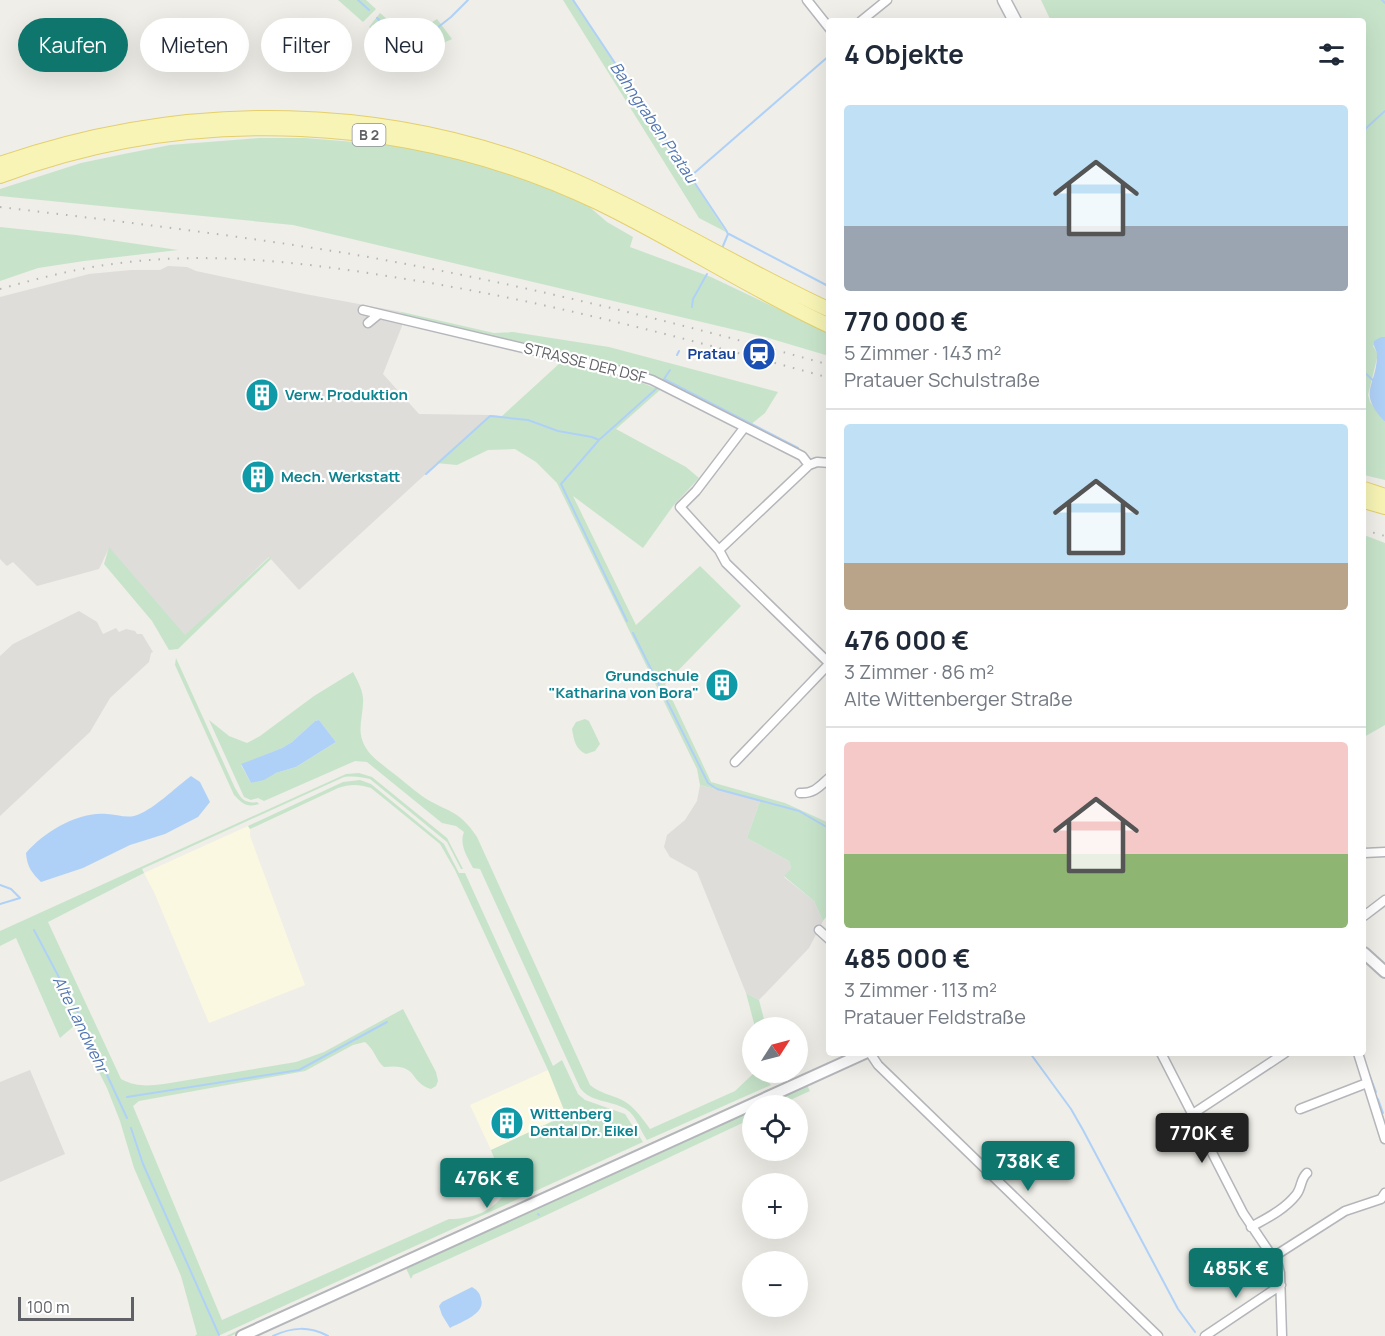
<!DOCTYPE html>
<html lang="de">
<head>
<meta charset="utf-8">
<style>
  :root { --surface:#fff; --page:#f6f6f7; --text:#1f2937; --muted:#747a83; --line:#e0e1e3; --accent:#0f766e }
  body { margin:0; font-family:Manrope,sans-serif; background:var(--page); color:var(--text); height:100vh; display:flex; flex-direction:column; font-size:22px; white-space:nowrap }
  * { box-sizing:border-box; margin:0 }
  p { font-size:20px; color:var(--muted) }
  .icon { flex:none; width:33px; height:33px; fill:none; stroke:currentColor; stroke-width:2; stroke-linecap:round; stroke-linejoin:round }
  .map { position:relative; flex:1; overflow:hidden }
  .sheet { position:absolute; left:826px; top:18px; width:540px; height:1038px; display:flex; flex-direction:column; background:var(--surface); border-radius:6px; box-shadow:0 6px 24px #0002 }
  .sheet>* { flex:none }
  .guide { position:absolute; left:18px; top:18px; width:570px; height:54px; display:flex; gap:12px }
  .needle { width:39px; rotate:54deg }
  .buttons { position:absolute; left:742px; top:1017px; display:grid; gap:12px }
  .buttons a { display:grid; place-items:center; width:66px; height:66px; border-radius:50%; background:var(--surface); box-shadow:0 6px 24px #0002; font-size:30px }
  .scale { position:absolute; left:18px; bottom:15px; width:116px; box-sizing:border-box; padding-left:6px; border:3px solid #5f6166; border-top:0; font-size:16px; line-height:21px; white-space:nowrap; color:#5f6166; -webkit-text-stroke:4px #fff; paint-order:stroke }
  .price { position:absolute; translate:-50% -51px; padding:0 14px; border-radius:6px; background:var(--accent); color:#fff; font-size:20px; line-height:39px; filter:drop-shadow(0 2px 3px #0008) }
  .price::after { content:''; position:absolute; left:50%; top:36px; width:18px; height:14px; margin-left:-9px; background:inherit; clip-path:polygon(0 0,100% 0,50% 100%) }
  .price.selected { background:#222; color:#fff }
  ul { padding:0; list-style:none }
  li { display:grid; align-content:center; gap:12px; height:318px; padding:0 18px }
  li+li { border-top:2px solid var(--line) }
  li span { display:grid; place-items:center; height:186px; border-radius:6px; color:#555 }
  li>.icon { margin-inline-start:auto }
  span .icon { width:108px; height:108px; fill:#fffc; stroke-width:1 }
  li b { font-size:26px }
  h2 { display:flex; justify-content:space-between; align-items:center; height:72px; padding:0 18px; font-size:26px }
  .tag { padding:0 21px; border-radius:27px; background:var(--surface); box-shadow:0 6px 24px #0002; font-size:21px; line-height:54px }
  .tag.selected { background:var(--accent); color:#fff }
  .map>svg:first-child { display:block }
  .commercial { fill:#fbf8e1 }
  .industrial { fill:#deddda }
  .green { fill:#c7e4ca; fill-rule:evenodd }
  .water { fill:#b0d1f7 }
  .lines { fill:none; stroke-linecap:round; stroke-linejoin:round }
  .stream { stroke:#b0d1f7; stroke-width:2 }
  .minor-casing { stroke:#b5b6bb; stroke-width:11 }
  .tertiary-casing { stroke:#b5b6bb; stroke-width:14 }
  .secondary-casing { stroke:#b6b8bd; stroke-width:15 }
  .primary-casing { stroke:#e4cf6c; stroke-width:16 }
  .minor { stroke:#fff; stroke-width:8 }
  .tertiary { stroke:#fff; stroke-width:10 }
  .secondary { stroke:#fff; stroke-width:12 }
  .primary { stroke:#f7f4b5; stroke-width:14 }
  .rail { stroke:#b5b5b6; stroke-width:2; stroke-dasharray:1.5 8; stroke-linecap:butt }
  .labels { text-anchor:middle; stroke-width:4.5; stroke-linejoin:round; paint-order:stroke }
  .shield { fill:#fff; stroke:#8f9094; stroke-width:1.5 }
  .shield-label { font-size:14px; font-weight:bold; fill:#5f6166 }
  .transit-label { font-size:15px; font-weight:bold; fill:#164399; stroke:#fff; text-anchor:end }
  .street-label { font-size:15px; fill:#5f6166; stroke:#fff }
  .culture-label { font-size:15px; font-weight:bold; fill:#0d838f; stroke:#fff; text-anchor:start }
  .water-label { font-size:16px; font-style:italic; fill:#5176b1; stroke:#fff }
</style>
</head>
<body>
<div class="map">
<svg width="1385" height="1336" viewBox="0 0 1385 1336">
  <rect width="100%" height="100%" fill="#efeee8"/>
  <path class="commercial" d="M248 826 250 829V836L305 985 209 1023 154 892 144 873Z
    M548 1070 566 1115 491 1150 470 1105Z"/>
  <path class="industrial" d="M168 266 187 267 196 271 305 294 402 312V326L383 374 419 414 490 415 299 590 269 557 185 636 109 548 99 569 37 586 13 562 7 566 0 559V297L89 274 131 270H160Z
    M79 611 97 622 103 634 116 628 119 632 126 629 135 631 137 634H142L153 652 151 653 149 662 110 698 90 732 0 816V656L13 644Z
    M700 785 760 801 747 838 789 861 791 868 784 877 814 901 823 921 809 948 759 1000 746 993 697 872 670 857 664 847 667 835 685 820 697 801Z
    M30 1070 65 1154 0 1182V1082Z"/>
  <path class="green" d="M338 0H366L376 9 363 22Z
    M563 0H574L726 232 699 218Z
    M1041 0H1385V337H1381L1373 346 1377 353V358L1368 395 1370 402 1385 422V480L1364 475V21H1051Z
    M380 13 408 37 437 19 452 39 417 55 392 47 369 27Z
    M259 138H305L392 145 466 160 509 173 586 204 607 222 633 237 630 247 711 277 829 333V356L765 337 293 225 0 196V189L81 163 124 154 170 145Z
    M0 227 76 235 178 250 84 261 38 268 0 281Z
    M402 312 494 333 513 332 609 347 778 392 765 413 749 426 655 377 634 369 402 316Z
    M560 363 635 380 660 390 616 429 686 467 699 478 673 506 643 548 573 496 636 625 700 566 741 606 665 684 711 782 785 803 829 823V913L823 921 814 901 784 876 791 868 789 861 747 838 760 801 700 785 697 769 557 483 536 462 515 449 488 450 457 465 436 463 490 415 502 416Z
    M1364 535 1385 543V725L1364 737Z
    M109 547 185 635 270 557 271 559 178 649 169 650 152 621 104 564Z
    M176 658 235 788C241 798 244 804 257 802L259 804C247 808 243 804 234 795L175 665Z
    M353 672C357 680 362 688 363 698 364 716 355 731 366 748 371 757 381 763 389 770 400 778 411 788 422 796 447 813 458 808 477 837L590 1085C601 1094 610 1094 622 1100 634 1106 642 1118 650 1129L735 1091 754 1073H764L762 1074 771 1085 647 1140C640 1131 637 1116 626 1109 611 1100 591 1103 580 1088L480 869 473 868C467 856 459 845 464 832L456 826 442 823 367 762 355 761 264 801 258 798 251 800 244 797 209 720 229 736 247 743 260 736 314 696ZM319 720 336 742 296 767 276 773 251 783 241 765 282 748 292 742 315 721Z
    M585 719 589 721 600 744 595 751 586 754C575 749 574 740 572 729L576 722Z
    M359 773 372 777 447 838 463 869H461L447 842 370 779C361 777 354 776 344 777L142 869 144 873 48 922 121 1079C136 1087 148 1086 164 1084L296 1062 324 1052 403 1009 436 1072 438 1081 436 1086 431 1089C408 1082 420 1063 384 1067 376 1061 375 1050 365 1042L353 1045 305 1071 139 1101 133 1106 222 1320 449 1219C472 1219 492 1212 505 1193L504 1184 491 1150 566 1115 548 1070 455 870 440 844 371 788C358 784 350 784 338 788L250 829 248 826 343 782 360 780 371 784 444 844 459 873H465L553 1066 562 1060 578 1094 585 1100 625 1114 643 1142 218 1336H195L197 1334 181 1276 134 1168 120 1121 107 1088 75 1025 60 1038 16 938 0 946V931L346 774Z
    M746 993 759 1000 766 1027H755Z
    M807 1085 810 1091 779 1105 760 1106Z
    M771 1088V1090L231 1336H226Z
    M753 1108V1118L538 1219 413 1275 411 1279 405 1266Z"/>
  <path class="water" d="M1381 337H1385V422C1356 391 1377 387 1377 355 1377 349 1373 348 1374 341Z
    M319 720 336 742 296 767 276 773 264 780 251 783 241 764 282 748 292 742 315 721Z
    M191 776 200 782 210 802 198 817 165 834 130 845 83 868 41 882C32 873 27 867 26 853 44 832 78 811 107 814 115 814 125 818 134 816 151 812 176 787 191 776Z
    M472 1287C477 1290 480 1293 481 1299 486 1314 461 1322 450 1328L442 1315 439 1306 442 1302Z"/>
  <g class="lines">
    <path class="stream" d="M358 0 369 10
      M573 0 726 230 728 234 723 246
      M1382 0 1385 3
      M377 18 408 46 413 47 451 17 468 0
      M1364 130 1385 111
      M692 175 830 55
      M729 234 830 287
      M692 307 693 299 707 274
      M677 355 679 351
      M670 370 664 379 798 448
      M1364 372 1375 382
      M426 474 490 416 528 420 558 431 592 437 599 440
      M627 621 561 484 599 440 656 389
      M633 633 708 783 717 789 799 811 830 829
      M0 885 11 889 20 898 0 904
      M34 930 81 1019 127 1118
      M1030 1053 1071 1109 1083 1130 1178 1309 1195 1332
      M1366 1066 1376 1092
      M127 1097 299 1070 387 1022
      M1378 1099 1383 1113
      M131 1128 143 1164 219 1335
      M528 1190 529 1195
      M538 1214 539 1215
      M273 1336C292 1327 309 1326 328 1336"/>
    <g class="minor-casing">
      <path id="minor" d="M807 0 830 29
        M861 21 887 0
        M363 310 633 374 652 380 802 456 809 465
        M368 323 379 314
        M744 428 696 491 680 507 719 550 726 563 830 664
        M719 550 809 465 817 462 830 463
        M735 762 829 664
        M800 793C814 794 820 786 830 777
        M1364 853 1385 852
        M1364 916 1385 900
        M819 930 830 940
        M870 1053 878 1065 1158 1336
        M1161 1053 1243 1213 1278 1265 1280 1273 1282 1336
        M1358 1053 1385 1139
        M1300 1109 1367 1083
        M1191 1115 1285 1053
        M1251 1227C1267 1218 1284 1210 1296 1195 1302 1188 1300 1179 1307 1173
        M1273 1257 1345 1211 1381 1199 1385 1193
        M1205 1336 1281 1285"/>
    </g>
    <g class="tertiary-casing">
      <path id="tertiary" d="M1364 953 1385 972
        M242 1336 865 1053"/>
    </g>
    <g class="secondary-casing">
      <path id="secondary" d="M1004 0 1015 21"/>
    </g>
    <g class="primary-casing">
      <path id="primary" d="M0 164C187 99 392 101 575 181 662 219 743 270 830 310
        M0 176C192 104 412 114 597 202 676 240 750 289 830 326
        M1364 489 1385 496
        M1364 501 1385 507"/>
    </g>
    <use href="#minor" class="minor"/>
    <use href="#tertiary" class="tertiary"/>
    <use href="#secondary" class="secondary"/>
    <use href="#primary" class="primary"/>
    <path class="rail" d="M0 207C117 221 235 235 351 254 513 282 672 321 830 365
      M0 289C39 278 79 268 120 263 214 251 308 263 400 278 546 301 688 339 830 378
      M1364 530 1385 536"/>
  </g>
  <defs>
    <g id="station-disc" transform="scale(1.725)"><circle r="9.5" fill="#1a4fb4" stroke="#fff"/><path d="M-3-6H3Q5-6 5-4V2Q5 4 3 4L4.5 6H3L1.5 4h-3L-3 6H-4.5L-3 4Q-5 4-5 2V-4Q-5-6-3-6ZM-3.5-4v3h7v-3ZM-3.5 1v1.5H-2V1ZM2 1v1.5H3.5V1Z" fill="#fff"/></g>
    <g id="building-disc" transform="scale(1.725)"><circle r="9.5" fill="#0f9aa8" stroke="#fff"/><path d="M-4-6H4V6H1V3H-1V6H-4ZM-2.5-4.3h1.7v1.8h-1.7ZM.8-4.3h1.7v1.8H.8ZM-2.5-1h1.7V.8h-1.7ZM.8-1h1.7V.8H.8Z" fill="#fff"/></g>
  </defs>
  <g fill-rule="evenodd">
    <use href="#station-disc" x="759" y="354"/>
    <use href="#building-disc" x="262" y="395"/>
    <use href="#building-disc" x="258" y="477"/>
    <use href="#building-disc" x="722" y="685"/>
    <use href="#building-disc" x="507" y="1123"/>
  </g>
  <g class="labels">
    <rect class="shield" x="352.5" y="124" width="33" height="22" rx="4.5"/>
    <g class="shield-label">
      <text x="369" y="140">B 2</text>
    </g>
    <g class="transit-label">
      <text x="736" y="359">Pratau</text>
    </g>
    <g class="street-label">
      <text transform="translate(585 363) rotate(14)" y="5">STRASSE DER DSF</text>
    </g>
    <g class="culture-label">
      <text x="285" y="400">Verw. Produktion</text>
      <text x="281" y="482">Mech. Werkstatt</text>
      <text x="699" y="681" text-anchor="end">Grundschule<tspan x="699" dy="17">"Katharina von Bora"</tspan></text>
      <text x="530" y="1119">Wittenberg<tspan x="530" dy="17">Dental Dr. Eikel</tspan></text>
    </g>
    <g class="water-label">
      <text transform="translate(654 122) rotate(56)" y="6">Bahngraben Pratau</text>
      <text transform="translate(81 1024) rotate(64)" y="6">Alte Landwehr</text>
    </g>
  </g>
</svg>
<div class="buttons">
<a><svg class="needle" viewBox="-14 -14 28 28"><path d="M0-13l5 13h-10z" fill="#e53935"/><path d="M0 13l5-13h-10z" fill="#747a83"/></svg></a>
<a><svg class="icon" aria-label="locate" viewBox="0 0 24 24"><circle cx="12" cy="12" r="6"/><path d="M12 2v4M12 18v4M2 12h4M18 12h4"/></svg></a>
<a>+</a>
<a>−</a>
</div>
<div class="scale">100 m</div>
<b class="price selected" style="left:1202px;top:1164px">770K €</b>
<b class="price" style="left:1028px;top:1192px">738K €</b>
<b class="price" style="left:487px;top:1209px">476K €</b>
<b class="price" style="left:1236px;top:1299px">485K €</b>
<div class="guide">
<a class="tag selected">Kaufen</a>
<a class="tag">Mieten</a>
<a class="tag">Filter</a>
<a class="tag">Neu</a>
</div>
<section class="sheet">
<h2>4 Objekte<svg class="icon" aria-label="filters" viewBox="0 0 24 24"><path d="M4 7h16M4 17h16"/><circle cx="9" cy="7" r="2"/><circle cx="15" cy="17" r="2"/></svg></h2>
<ul>
<li><span style="background:linear-gradient(#bfe0f5 65%,#9aa5b1 0)"><svg class="icon" aria-label="home" viewBox="0 0 24 24"><path d="M3 11l9-7 9 7M6 9v11h12V9"/></svg></span><div><b>770 000 €</b><p>5 Zimmer · 143 m²</p><p>Pratauer Schulstraße</p></div></li>
<li><span style="background:linear-gradient(#bfe0f5 75%,#b9a48a 0)"><svg class="icon" aria-label="home" viewBox="0 0 24 24"><path d="M3 11l9-7 9 7M6 9v11h12V9"/></svg></span><div><b>476 000 €</b><p>3 Zimmer · 86 m²</p><p>Alte Wittenberger Straße</p></div></li>
<li><span style="background:linear-gradient(#f6c9c9 60%,#8fb573 0)"><svg class="icon" aria-label="home" viewBox="0 0 24 24"><path d="M3 11l9-7 9 7M6 9v11h12V9"/></svg></span><div><b>485 000 €</b><p>3 Zimmer · 113 m²</p><p>Pratauer Feldstraße</p></div></li>
</ul>
</section>
</div>
</body>
</html>
